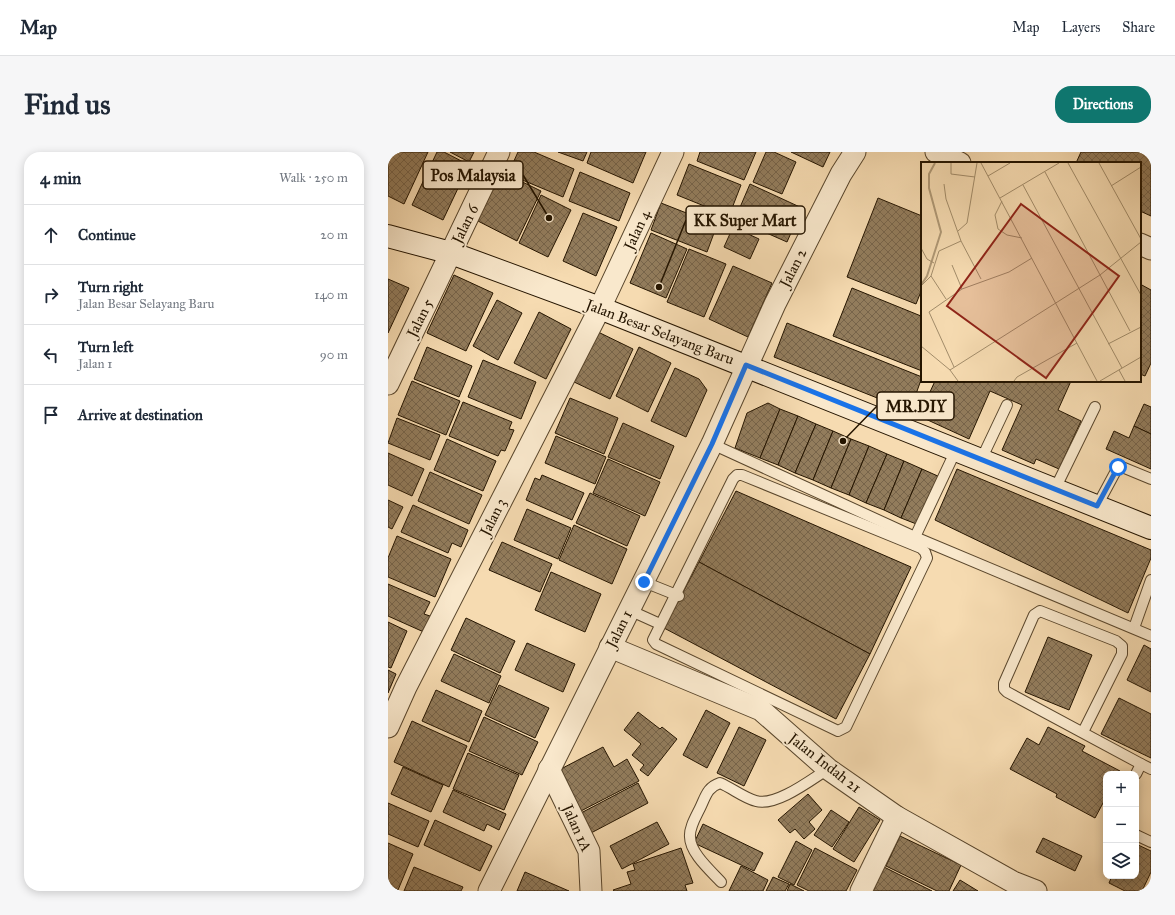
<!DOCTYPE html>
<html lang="en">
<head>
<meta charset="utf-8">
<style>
  body { margin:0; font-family:"IM FELL Great Primer",serif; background:#f6f6f7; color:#1f2937 }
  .controls { position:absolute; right:12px; bottom:12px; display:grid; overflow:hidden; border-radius:8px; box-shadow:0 2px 10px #0003 }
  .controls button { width:36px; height:36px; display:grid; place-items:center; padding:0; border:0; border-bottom:1px solid #e0e1e3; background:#fff; color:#1f2937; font:20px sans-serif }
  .stop { position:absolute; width:12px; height:12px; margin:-9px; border:3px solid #1a73e8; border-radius:50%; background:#fff }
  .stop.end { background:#1a73e8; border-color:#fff; box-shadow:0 1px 4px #0008 }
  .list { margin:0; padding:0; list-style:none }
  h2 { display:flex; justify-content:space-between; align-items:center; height:52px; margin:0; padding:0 16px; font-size:17px }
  h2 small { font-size:13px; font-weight:400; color:#747a83 }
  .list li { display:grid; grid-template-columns:26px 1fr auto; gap:12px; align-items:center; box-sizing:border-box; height:60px; padding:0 16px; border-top:1px solid #e0e1e3 }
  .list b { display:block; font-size:15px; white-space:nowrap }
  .list p { margin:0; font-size:13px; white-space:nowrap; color:#747a83 }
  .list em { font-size:13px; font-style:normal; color:#747a83 }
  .icon { flex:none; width:22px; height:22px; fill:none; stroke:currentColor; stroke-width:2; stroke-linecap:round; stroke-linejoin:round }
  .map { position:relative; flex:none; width:763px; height:739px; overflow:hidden; border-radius:16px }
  header { display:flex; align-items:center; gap:24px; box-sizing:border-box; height:56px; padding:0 20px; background:#fff; border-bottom:1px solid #e0e1e3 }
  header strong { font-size:19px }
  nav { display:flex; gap:22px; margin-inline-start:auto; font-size:14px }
  .intro { display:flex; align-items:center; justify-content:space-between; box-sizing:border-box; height:96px; padding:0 24px }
  h1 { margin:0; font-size:28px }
  .button { padding:10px 18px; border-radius:16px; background:#0f766e; color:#fff; font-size:14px; font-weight:700 }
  main { display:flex; gap:24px; padding:0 24px }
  aside { flex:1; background:#fff; border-radius:16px; box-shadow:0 2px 10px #0003 }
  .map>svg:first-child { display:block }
  .building { fill:url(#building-cross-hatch); stroke:#251500 }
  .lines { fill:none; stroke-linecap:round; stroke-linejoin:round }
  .lane-casing { stroke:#59462c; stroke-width:12 }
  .street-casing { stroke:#59462c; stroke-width:23 }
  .secondary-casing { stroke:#251500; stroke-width:24 }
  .lane { stroke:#f9e8cc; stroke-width:10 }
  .street { stroke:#f9e8cc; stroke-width:21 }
  .secondary { stroke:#f9e8cc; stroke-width:22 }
  .route { stroke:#1a73e8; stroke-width:5 }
  .labels { text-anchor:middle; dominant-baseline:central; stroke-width:4; stroke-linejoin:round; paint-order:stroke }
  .street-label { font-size:15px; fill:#251500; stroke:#f9e8cc }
  .inset-river { fill:none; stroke:#af9875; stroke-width:2 }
  .inset-road { fill:none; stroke:#a28c6a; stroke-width:1 }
  .view { fill:#8f2418; fill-opacity:0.15; stroke:#8f2418; stroke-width:2 }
  .inset-edge { fill:none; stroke:#251500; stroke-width:2 }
  .leader { fill:none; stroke:#251500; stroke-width:1.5 }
  .callout-dot { fill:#251500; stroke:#f9e8cc; stroke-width:1.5 }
  .callout { fill:#f9e8cc; stroke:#251500; stroke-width:1.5 }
  .callout-label { font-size:16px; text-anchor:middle; font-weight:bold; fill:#251500 }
</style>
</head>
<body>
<header>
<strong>Map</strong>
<nav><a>Map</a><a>Layers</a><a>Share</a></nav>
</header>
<div class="intro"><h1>Find us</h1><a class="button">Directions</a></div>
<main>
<aside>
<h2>4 min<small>Walk · 250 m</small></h2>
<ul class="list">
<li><svg class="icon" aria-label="ahead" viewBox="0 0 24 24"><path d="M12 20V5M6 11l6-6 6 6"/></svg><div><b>Continue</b></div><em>20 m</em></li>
<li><svg class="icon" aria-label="right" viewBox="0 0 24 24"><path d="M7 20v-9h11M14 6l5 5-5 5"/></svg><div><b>Turn right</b><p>Jalan Besar Selayang Baru</p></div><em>140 m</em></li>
<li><svg class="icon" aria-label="left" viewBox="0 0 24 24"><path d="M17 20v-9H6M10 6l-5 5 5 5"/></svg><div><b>Turn left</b><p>Jalan 1</p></div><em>90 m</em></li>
<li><svg class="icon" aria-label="arrive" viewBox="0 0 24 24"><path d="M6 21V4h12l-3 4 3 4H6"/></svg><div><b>Arrive at destination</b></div></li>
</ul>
</aside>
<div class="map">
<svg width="763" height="739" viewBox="0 0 763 739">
  <defs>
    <pattern id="building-cross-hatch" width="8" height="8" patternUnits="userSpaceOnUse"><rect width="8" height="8" fill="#927c5c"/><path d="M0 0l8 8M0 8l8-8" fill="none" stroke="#77644a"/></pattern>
  </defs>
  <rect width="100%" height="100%" fill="#f6dbb1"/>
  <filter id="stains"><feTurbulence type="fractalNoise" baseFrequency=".005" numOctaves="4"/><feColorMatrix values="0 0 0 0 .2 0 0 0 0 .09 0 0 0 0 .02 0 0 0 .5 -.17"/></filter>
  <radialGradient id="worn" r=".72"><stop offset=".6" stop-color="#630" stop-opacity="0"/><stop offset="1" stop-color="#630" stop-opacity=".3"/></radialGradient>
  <g class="building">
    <polygon points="0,0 40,0 16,52 0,44"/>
    <polygon points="49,0 56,0 81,13 55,68 24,53"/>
    <polygon points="62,0 86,0 81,10"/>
    <polygon points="130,0 146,0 186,17 175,45 120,22"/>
    <polygon points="170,0 199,0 195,9"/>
    <polygon points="203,0 258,0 245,31 199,11"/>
    <polygon points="312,0 368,0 356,28 309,9"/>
    <polygon points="378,0 386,0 408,10 394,42 365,30"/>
    <polygon points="403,0 442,0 435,15"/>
    <polygon points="693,0 763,0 763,64 752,59 752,11 688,11"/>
    <polygon points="301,12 353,33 341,64 289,43"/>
    <polygon points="112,19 153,39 129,89 88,68"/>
    <polygon points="192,20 242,41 231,69 181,49"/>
    <polygon points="362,32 414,56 399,90 347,67"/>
    <polygon points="153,43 183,58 160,105 131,91"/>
    <polygon points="490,46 534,64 534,137 528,152 459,125"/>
    <polygon points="273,51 329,73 319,100 263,78"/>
    <polygon points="195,61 229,75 208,124 175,109"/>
    <polygon points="345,75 371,87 362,107 336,95"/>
    <polygon points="263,81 299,97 278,146 242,131"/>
    <polygon points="301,97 338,112 316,165 279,150"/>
    <polygon points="345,114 384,131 360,185 321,167"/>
    <polygon points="66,123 105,141 78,199 39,181"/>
    <polygon points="0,127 21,136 0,181"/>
    <polygon points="752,132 763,138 763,211 757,224 752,222"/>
    <polygon points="464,136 533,164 534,161 534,219 445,184"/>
    <polygon points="109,148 134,161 110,208 85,194"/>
    <polygon points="151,160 183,177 158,227 126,211"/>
    <polygon points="399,171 534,225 522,259 386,205"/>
    <polygon points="208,179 245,197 222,247 184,229"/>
    <polygon points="39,195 84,214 71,245 26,227"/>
    <polygon points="251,195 283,211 260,260 228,244"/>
    <polygon points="95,208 148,230 133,267 80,245"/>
    <polygon points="287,216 311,227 319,238 298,285 263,269"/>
    <polygon points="24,229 72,249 58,283 10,263"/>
    <polygon points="547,229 683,229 670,258 693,269 671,317 648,307 646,312 614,298 634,253 602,239 581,287 531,264"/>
    <polygon points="182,246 230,266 216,302 167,281"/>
    <polygon points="75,250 124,270 121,277 126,278 117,299 113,298 110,304 61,284"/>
    <polygon points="380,251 392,257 372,306 347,296 359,261"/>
    <polygon points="756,252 763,255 763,282 746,274"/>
    <polygon points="392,257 410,264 390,313 372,306"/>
    <polygon points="410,264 428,272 407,321 390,313"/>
    <polygon points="9,266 52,283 42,308 0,291"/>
    <polygon points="235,271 286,294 272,327 220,305"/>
    <polygon points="428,272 445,279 425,328 407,321"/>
    <polygon points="746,274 763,282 763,317 718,297 726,279 741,286"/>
    <polygon points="445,279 463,287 443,336 425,328"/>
    <polygon points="168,284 218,305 207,332 157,311"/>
    <polygon points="59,287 108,309 95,339 46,318"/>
    <polygon points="463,287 481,294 461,343 443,336"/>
    <polygon points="481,294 499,302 478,351 461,343"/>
    <polygon points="0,301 36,317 24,344 0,333"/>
    <polygon points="499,302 516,309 496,358 478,351"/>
    <polygon points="220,307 272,330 257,364 205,341"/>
    <polygon points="516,309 534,317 513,366 496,358"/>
    <polygon points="534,317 552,325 531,373 513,366"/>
    <polygon points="569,317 763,398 763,406 740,461 547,368"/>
    <polygon points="42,320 94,343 81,372 30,349"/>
    <polygon points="154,323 196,341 184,368 138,348 147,326 152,328"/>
    <polygon points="348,339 523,415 482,502 311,410"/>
    <polygon points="202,341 252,364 239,394 188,371"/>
    <polygon points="0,348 15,355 4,377 0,375"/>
    <polygon points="25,353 80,378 73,395 64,391 60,401 13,380"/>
    <polygon points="139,357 183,376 170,407 126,388"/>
    <polygon points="186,373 239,397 224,432 171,408"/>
    <polygon points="9,384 63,407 47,445 0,425 0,406"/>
    <polygon points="114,390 164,412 152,440 101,418"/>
    <polygon points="311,410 482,502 448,567 276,476"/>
    <polygon points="163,420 213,442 197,480 147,458"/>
    <polygon points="0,432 42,450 36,462 45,465 38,481 0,464"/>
    <polygon points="78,466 127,489 112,521 63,498"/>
    <polygon points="0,470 19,479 3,516 0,515"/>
    <polygon points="660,485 704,503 681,558 637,540"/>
    <polygon points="139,491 187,512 175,540 127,518"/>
    <polygon points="756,493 763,497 763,540 739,528"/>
    <polygon points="66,502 113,524 101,551 53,529"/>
    <polygon points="0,518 8,522 0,541"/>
    <polygon points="111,533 161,556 147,586 97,563"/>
    <polygon points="48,538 94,559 81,590 34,569"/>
    <polygon points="731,546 763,562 763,606 713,582"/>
    <polygon points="318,558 342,571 319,616 295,603"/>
    <polygon points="250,560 272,577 274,575 289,587 260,624 252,618 256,613 244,603 253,592 236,578"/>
    <polygon points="96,565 150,590 134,623 81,599"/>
    <polygon points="24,569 79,594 61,635 6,610"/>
    <polygon points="351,575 378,588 356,634 329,621"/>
    <polygon points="660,575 697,594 694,599 732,619 730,622 718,622 718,653 715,651 707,666 668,645 669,642 622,617 639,586 651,593"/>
    <polygon points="215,595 226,615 239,607 251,629 191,660 169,619"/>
    <polygon points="80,601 131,623 116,658 65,637"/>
    <polygon points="15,615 55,633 43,660 3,642"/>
    <polygon points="250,631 260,651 203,681 193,661"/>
    <polygon points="65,638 118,662 111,678 99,672 96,679 55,660"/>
    <polygon points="420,642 434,658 421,670 427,677 416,687 407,677 402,681 390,668"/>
    <polygon points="0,651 41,669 30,695 0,682"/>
    <polygon points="471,655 492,668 466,710 445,697"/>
    <polygon points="443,658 461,670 444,695 426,683"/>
    <polygon points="47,668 104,694 92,719 36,693"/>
    <polygon points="269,670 281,692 234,717 222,694"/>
    <polygon points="315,672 375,701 366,719 306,691"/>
    <polygon points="512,684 573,713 561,739 549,739 498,714"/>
    <polygon points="655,686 694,704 687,719 648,700"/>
    <polygon points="408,689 424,698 406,733 390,725"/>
    <polygon points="0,691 25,702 10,738 0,733"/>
    <polygon points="748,692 763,699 763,720 754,739 737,739 721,731 724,724 748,724"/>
    <polygon points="293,696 305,731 297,733 299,739 226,739 225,738 243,732 239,720 247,718 245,712"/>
    <polygon points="427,696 469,718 458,739 421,739 409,733"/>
    <polygon points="353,714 380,728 375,739 341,739"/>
    <polygon points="26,715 75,735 73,739 16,739"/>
    <polygon points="496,715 544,739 485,739"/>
    <polygon points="137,720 181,739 129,739"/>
    <polygon points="385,725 401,732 397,739 378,739"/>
    <polygon points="572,728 590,739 565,739"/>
    <polygon points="402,732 416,739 399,739"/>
  </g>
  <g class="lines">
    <defs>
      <g id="lane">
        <polyline points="324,292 527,385 763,484"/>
        <polyline points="593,308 619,253"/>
        <polygon points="349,323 354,323 533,396 537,400 539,406 458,575 450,579 268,492 265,488 345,327"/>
        <polyline points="667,337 707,255"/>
        <polyline points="709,354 730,315 734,315 763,327"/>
        <polyline points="527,385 568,298"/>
        <polyline points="256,430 291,444"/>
        <polyline points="241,458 272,472"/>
        <polyline points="746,476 763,428"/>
        <polyline points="695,580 734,502 734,494 728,489 652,459 646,463 616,531 616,537 619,540 753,612 763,617"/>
        <polyline points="748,622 753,612"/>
        <polyline points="748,683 763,690"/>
        <path d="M333,730C323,719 302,701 302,685C301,675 309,663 313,654C318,643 320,635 332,631C344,636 356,646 368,649C388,655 424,627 440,617"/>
      </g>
      <g id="street">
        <polyline points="548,0 572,11"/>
        <polyline points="752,92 763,97"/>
        <polyline points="0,232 111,0"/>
        <polyline points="222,495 373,558 440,617 509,665 625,730 648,739"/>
        <polyline points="0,575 18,535 212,156 285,0"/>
        <polyline points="161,617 201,699 203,739"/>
        <polyline points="101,739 324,292 387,152 453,22 467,0"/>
        <polyline points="473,739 509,665"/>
      </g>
      <polyline id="secondary" points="0,84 63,101 212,156 763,376"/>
    </defs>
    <use href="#lane" class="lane-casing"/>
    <use href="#street" class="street-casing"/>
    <use href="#secondary" class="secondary-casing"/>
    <use href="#lane" class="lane"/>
    <use href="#street" class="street"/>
    <use href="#secondary" class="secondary"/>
  </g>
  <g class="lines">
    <polyline class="route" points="256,430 324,292 358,213 709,354 730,315"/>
  </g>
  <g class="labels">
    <g class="street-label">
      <text transform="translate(77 72) rotate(-64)">Jalan 6</text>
      <text transform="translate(249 78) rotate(-65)">Jalan 4</text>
      <text transform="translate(405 116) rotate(-63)">Jalan 2</text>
      <text transform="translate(32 166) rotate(-64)">Jalan 5</text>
      <text transform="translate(272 180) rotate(21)">Jalan Besar Selayang Baru</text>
      <text transform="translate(105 365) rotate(-63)">Jalan 3</text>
      <text transform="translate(231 477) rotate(-63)">Jalan 1</text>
      <text transform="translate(437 611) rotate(38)">Jalan Indah 21</text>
      <text transform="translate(189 676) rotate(66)">Jalan 1A</text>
    </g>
  </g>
  <g transform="translate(533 10)">
    <rect width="220" height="220" fill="#f6dbb1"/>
    <path class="inset-river" d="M0,123L6,114L20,70L8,26V12L14,1"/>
    <path class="inset-road" d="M30,1V12L54,15M60,1L176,219M147,1L220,133M178,1L220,77M124,10L209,169M67,14L89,1M23,22L25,37L40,79L60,117M102,23L201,206M190,24L220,5M79,36L138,1M81,39L74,53L77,67L86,73L101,76M37,69L46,61L56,1M0,86L6,97L13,101M31,103L41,127M10,114L25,137M0,124L10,114L18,89L40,79M187,182L220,165M0,184L29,208L37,219M33,205L8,150L41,127L88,110L111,96M29,208L179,113L220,80M198,208L204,219M93,219L96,215L156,181M179,219L220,195"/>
    <path class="view" d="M100,42L198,114L125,216L26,144Z"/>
    <rect width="220" height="220" class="inset-edge"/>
  </g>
  <path class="leader" d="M161 66L135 23M271 135L298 68M455 289L489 254"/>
  <g class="callout-dot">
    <circle cx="161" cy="66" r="4"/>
    <circle cx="271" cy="135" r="4"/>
    <circle cx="455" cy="289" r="4"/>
  </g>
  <g class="callout">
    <rect x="35" y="9" width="100" height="28" rx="4"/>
    <rect x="298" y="54" width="119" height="28" rx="4"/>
    <rect x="489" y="240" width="77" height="28" rx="4"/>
  </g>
  <g class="callout-label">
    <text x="85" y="29">Pos Malaysia</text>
    <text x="357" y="74">KK Super Mart</text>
    <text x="528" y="260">MR.DIY</text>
  </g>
  <rect width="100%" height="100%" filter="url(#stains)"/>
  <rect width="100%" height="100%" fill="url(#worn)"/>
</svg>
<div class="controls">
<button>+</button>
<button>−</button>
<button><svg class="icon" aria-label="layers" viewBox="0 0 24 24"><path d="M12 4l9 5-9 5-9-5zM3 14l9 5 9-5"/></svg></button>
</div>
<div class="stop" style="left:730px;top:315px"></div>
<div class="stop end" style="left:256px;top:430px"></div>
</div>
</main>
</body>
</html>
